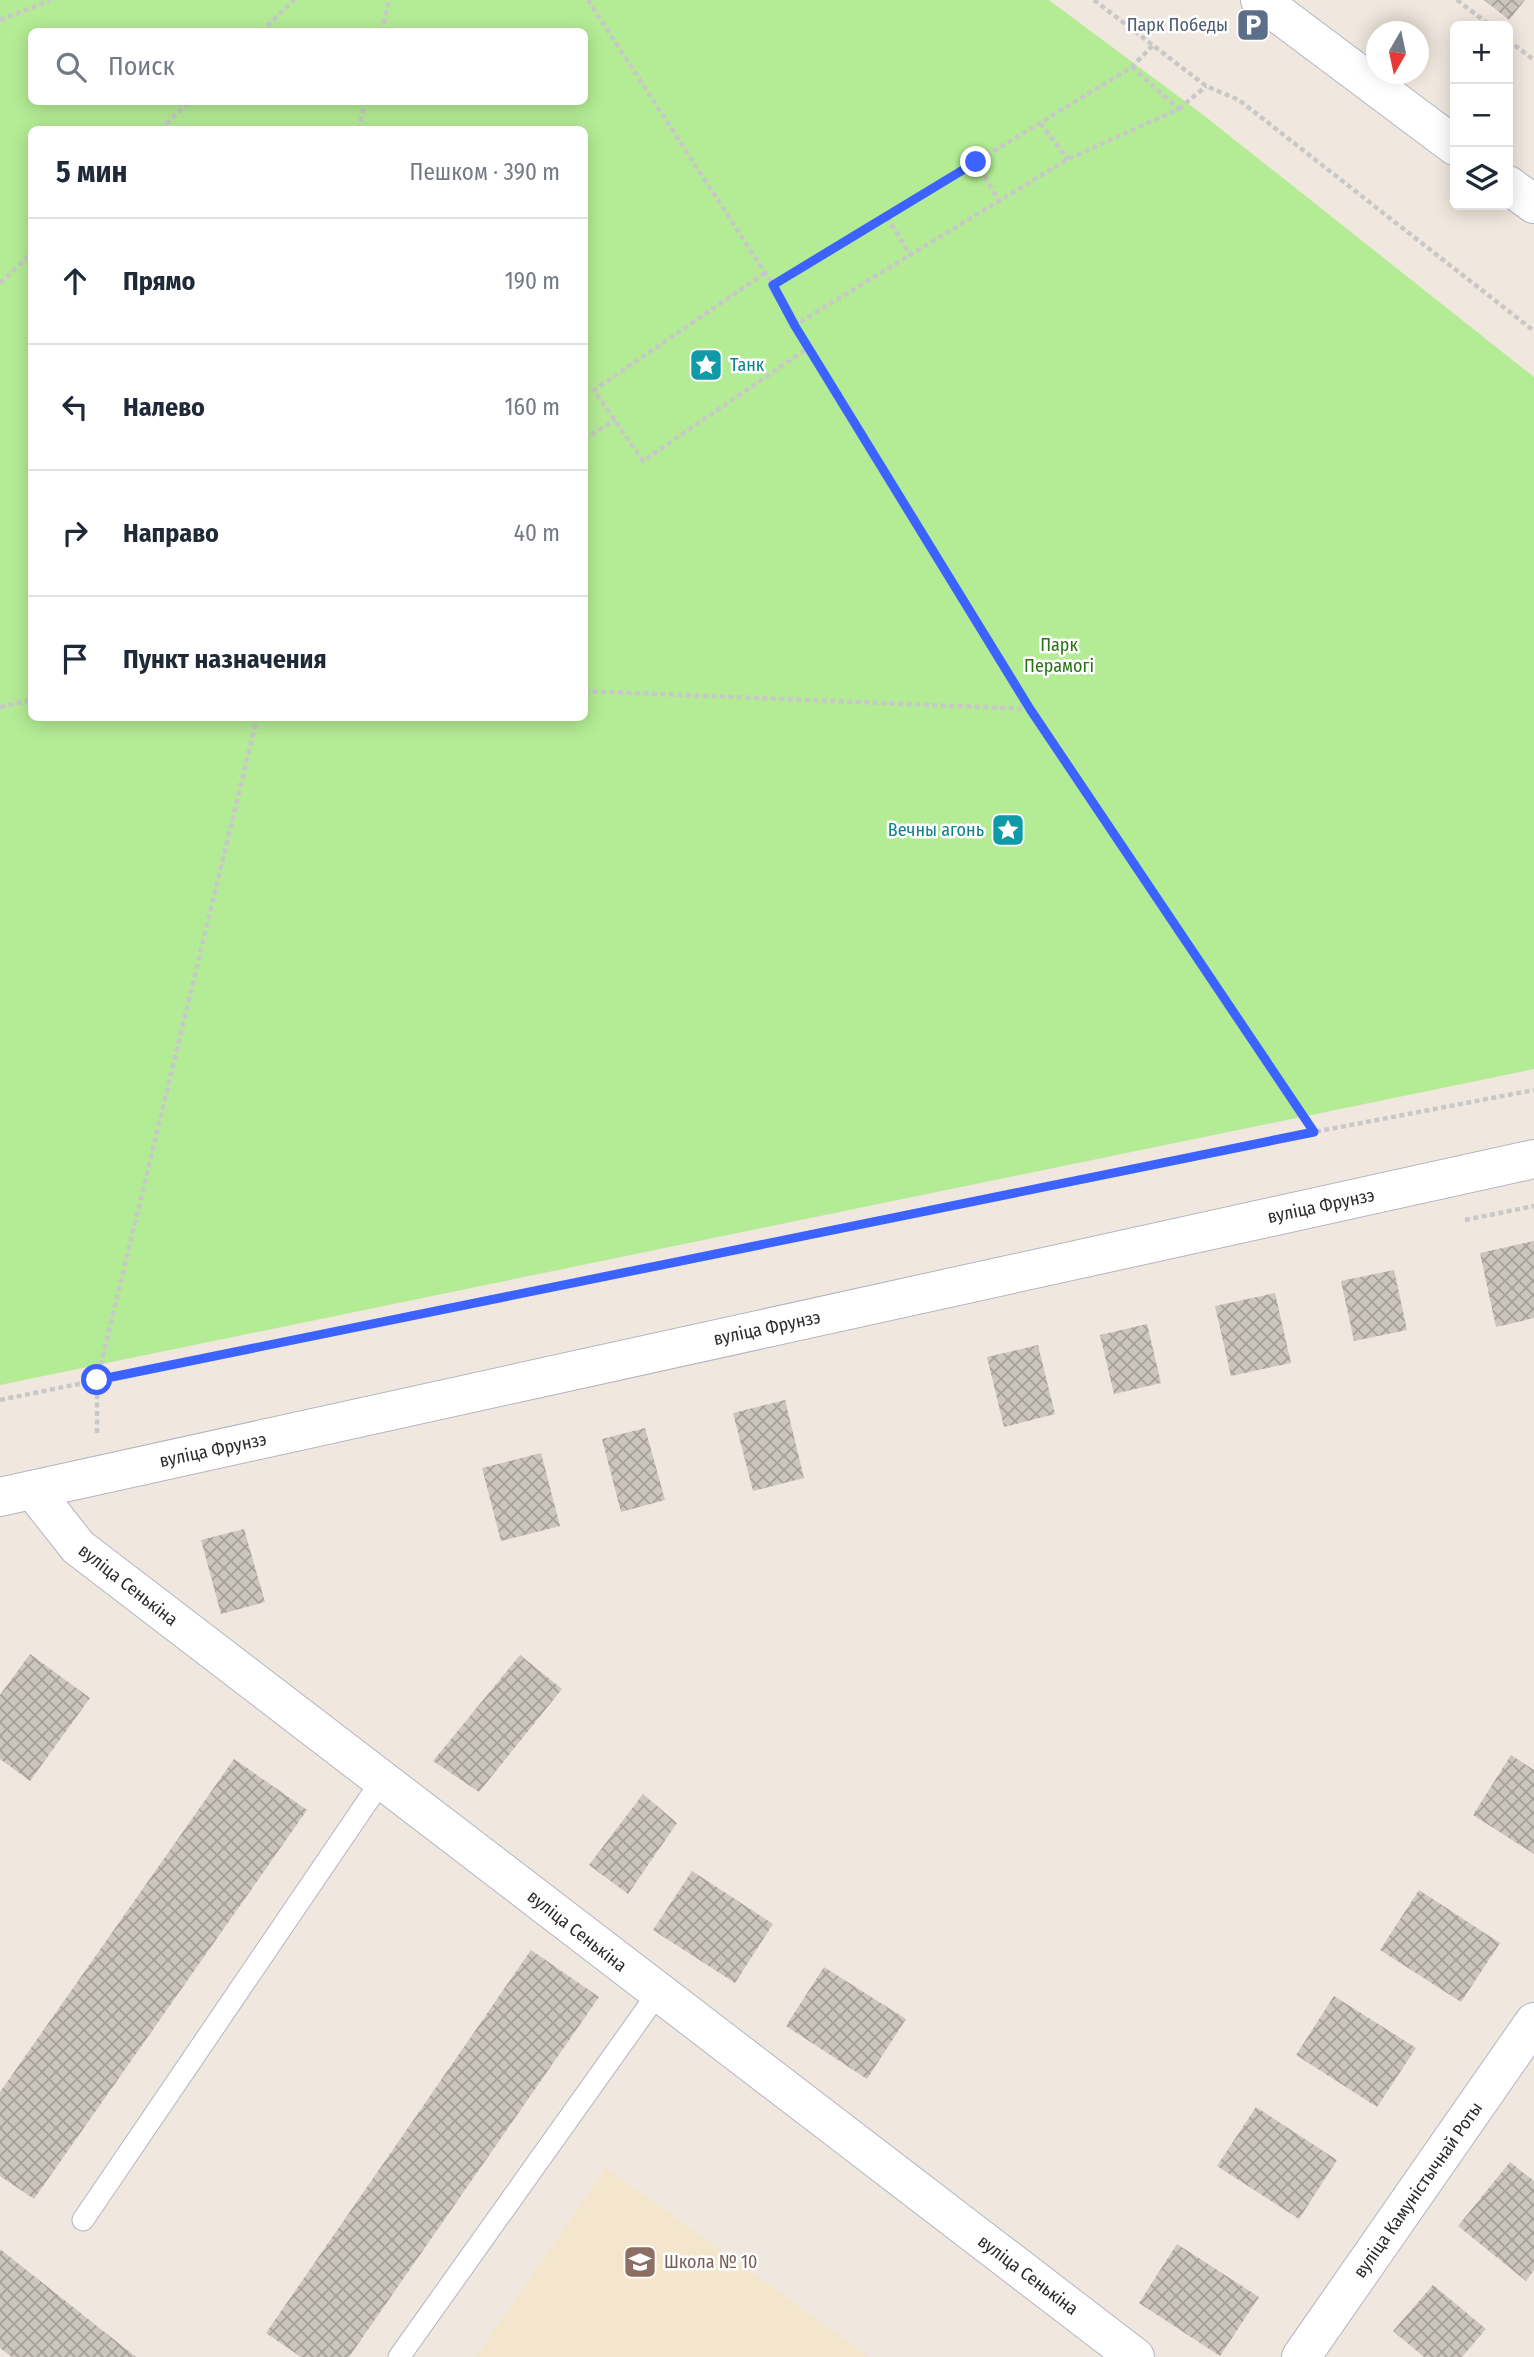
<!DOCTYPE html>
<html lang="ru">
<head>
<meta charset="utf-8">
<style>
  body { margin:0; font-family:"Fira Sans Condensed",sans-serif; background:#f2f2f3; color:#1f2937 }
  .controls { position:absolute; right:21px; top:21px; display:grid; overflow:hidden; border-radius:10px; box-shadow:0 4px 18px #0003 }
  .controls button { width:63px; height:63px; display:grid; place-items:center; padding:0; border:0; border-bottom:2px solid #e0e1e3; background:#fff; color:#1f2937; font:35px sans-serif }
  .compass { position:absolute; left:1366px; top:21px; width:63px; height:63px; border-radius:50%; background:#fff; box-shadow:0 4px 18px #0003; rotate:189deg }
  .stop { position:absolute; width:21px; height:21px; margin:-16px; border:5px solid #3c63ff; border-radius:50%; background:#fff }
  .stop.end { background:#3c63ff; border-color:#fff; box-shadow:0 2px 7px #0008 }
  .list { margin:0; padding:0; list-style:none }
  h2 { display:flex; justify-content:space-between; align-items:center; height:91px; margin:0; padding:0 28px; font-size:30px }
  h2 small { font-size:23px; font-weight:400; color:#747a83 }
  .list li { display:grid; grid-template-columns:46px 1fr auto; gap:21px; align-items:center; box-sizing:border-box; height:126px; padding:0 28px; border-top:2px solid #e0e1e3 }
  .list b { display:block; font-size:26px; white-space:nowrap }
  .list em { font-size:23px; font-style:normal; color:#747a83 }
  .icon { flex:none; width:38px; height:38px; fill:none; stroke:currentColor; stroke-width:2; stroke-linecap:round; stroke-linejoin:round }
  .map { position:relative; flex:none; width:1534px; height:2357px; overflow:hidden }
  .search { position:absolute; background:#fff; box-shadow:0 4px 18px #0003; left:28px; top:28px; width:560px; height:77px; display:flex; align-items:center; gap:18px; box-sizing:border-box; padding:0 24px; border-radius:10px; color:#747a83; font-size:26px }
  .panel { position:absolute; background:#fff; box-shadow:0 4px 18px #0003; left:28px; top:126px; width:560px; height:595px; border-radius:10px }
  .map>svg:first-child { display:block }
  .education { fill:#f3e6cc }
  .grass { fill:#b4ec95; fill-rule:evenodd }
  .building { fill:url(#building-cross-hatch) }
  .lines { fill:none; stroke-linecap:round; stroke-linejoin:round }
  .service-casing { stroke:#b2b5c2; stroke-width:23 }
  .minor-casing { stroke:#b2b5c2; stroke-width:40 }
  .tertiary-casing { stroke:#b2b5c2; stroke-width:40 }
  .path { stroke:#c8c8c8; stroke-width:4.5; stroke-dasharray:5 3.5; stroke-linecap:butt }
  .service { stroke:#fff; stroke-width:21 }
  .minor { stroke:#fff; stroke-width:38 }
  .tertiary { stroke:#fff; stroke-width:38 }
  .route { stroke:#3c63ff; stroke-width:9 }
  .labels { text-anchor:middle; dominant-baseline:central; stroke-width:5; stroke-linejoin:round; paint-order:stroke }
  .service-label { font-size:18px; fill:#4e5e75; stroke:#fff; text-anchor:end }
  .culture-label { font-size:18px; fill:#0d838f; stroke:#fff; text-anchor:start }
  .park-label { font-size:18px; fill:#287412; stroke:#fff }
  .street-label { font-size:18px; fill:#2d2d2d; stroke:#fff }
  .education-label { font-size:18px; fill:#785e54; stroke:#fff; text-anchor:start }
</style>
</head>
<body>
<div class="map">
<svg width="1534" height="2357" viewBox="0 0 1534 2357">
  <defs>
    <pattern id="building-cross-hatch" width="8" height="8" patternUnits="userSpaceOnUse" patternTransform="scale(1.75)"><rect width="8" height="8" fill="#cbc5bd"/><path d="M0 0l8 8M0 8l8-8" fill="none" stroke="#a5a09a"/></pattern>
  </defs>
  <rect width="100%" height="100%" fill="#f0e8de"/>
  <polygon class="education" points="606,2168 869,2357 476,2357"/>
  <path class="grass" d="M0,0H1049L1202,114L1534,377V1069L0,1385ZM32,32H584V102H32ZM32,130H584V718H32Z"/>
  <g class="building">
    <polygon points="1484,0 1525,0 1509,20"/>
    <polygon points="1534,1241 1534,1318 1496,1327 1480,1253"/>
    <polygon points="1394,1270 1407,1330 1354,1341 1341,1281"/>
    <polygon points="1275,1293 1291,1363 1231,1376 1215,1306"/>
    <polygon points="1147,1324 1161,1383 1114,1394 1100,1335"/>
    <polygon points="1038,1345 1055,1414 1004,1427 987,1357"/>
    <polygon points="785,1400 804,1478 753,1491 733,1413"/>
    <polygon points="645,1428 665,1500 621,1512 602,1439"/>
    <polygon points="541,1453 560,1526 501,1541 482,1468"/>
    <polygon points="244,1529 265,1602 221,1614 201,1540"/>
    <polygon points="30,1654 90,1698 30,1781 0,1759 0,1695"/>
    <polygon points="520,1655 562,1689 479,1792 433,1761"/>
    <polygon points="1511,1755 1534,1770 1534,1854 1473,1815"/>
    <polygon points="234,1759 307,1810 34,2199 0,2176 0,2092"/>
    <polygon points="643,1794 677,1823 628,1894 589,1865"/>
    <polygon points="692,1871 773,1924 735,1983 653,1930"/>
    <polygon points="1419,1890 1500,1943 1461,2002 1380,1950"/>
    <polygon points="531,1950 599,1997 349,2357 301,2357 266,2333"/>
    <polygon points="824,1967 906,2019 867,2079 786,2026"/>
    <polygon points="1334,1996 1416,2048 1377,2107 1296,2055"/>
    <polygon points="1256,2107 1337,2160 1299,2219 1217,2166"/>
    <polygon points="1510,2162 1534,2181 1534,2270 1526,2281 1458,2226"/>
    <polygon points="1177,2244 1259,2297 1220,2356 1139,2303"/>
    <polygon points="0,2249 136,2357 12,2357 0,2348"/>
    <polygon points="1433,2285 1486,2329 1462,2357 1424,2357 1393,2331"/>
  </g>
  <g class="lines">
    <defs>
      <g id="service">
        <polyline points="83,2220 382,1780"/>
        <polyline points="399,2357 658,1993"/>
      </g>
      <g id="minor">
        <polyline points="33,1490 78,1547 1135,2357"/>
        <polyline points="1301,2357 1534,2022"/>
      </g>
      <g id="tertiary">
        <polyline points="1260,0 1455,146"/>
        <polyline points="1508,185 1534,204"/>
        <polyline points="0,1497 1534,1159"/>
      </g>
    </defs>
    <use href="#service" class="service-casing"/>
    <use href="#minor" class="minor-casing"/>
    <use href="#tertiary" class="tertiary-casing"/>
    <g class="path">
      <polyline points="588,0 773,285"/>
      <polyline points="1094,0 1206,86 1239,100 1534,331"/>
      <polyline points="1457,0 1491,26"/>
      <polyline points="0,20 51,0"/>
      <polyline points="261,32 294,0"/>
      <polyline points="382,32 389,0"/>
      <polyline points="1508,40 1534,60"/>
      <polyline points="1132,67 1179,109 1068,159 795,325 773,285 1132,67 1153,45"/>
      <polyline points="1179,109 1206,86"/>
      <polyline points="1040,123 1068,159"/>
      <polyline points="160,130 189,102"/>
      <polyline points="359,130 365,102"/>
      <polyline points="976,162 999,201"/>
      <polyline points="887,217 911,256"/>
      <polyline points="765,273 594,390 643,461 808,348"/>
      <polyline points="0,283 32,253"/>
      <polyline points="584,439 615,420"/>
      <polyline points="584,691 1030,709 795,325"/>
      <polyline points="0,707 32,700"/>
      <polyline points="1030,709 1314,1132"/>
      <polyline points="1465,1220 1534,1206"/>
      <polyline points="0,1400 1314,1132 1534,1090"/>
      <polyline points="97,1433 97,1380 257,718"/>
    </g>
    <use href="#service" class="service"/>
    <use href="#minor" class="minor"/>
    <use href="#tertiary" class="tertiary"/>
  </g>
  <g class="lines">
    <polyline class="route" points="97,1380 1314,1132 1030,709 795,326 773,285 976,162"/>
  </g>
  <defs>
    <symbol id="parking-square" viewBox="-11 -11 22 22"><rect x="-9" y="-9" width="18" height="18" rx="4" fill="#5c6f8a" stroke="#fff"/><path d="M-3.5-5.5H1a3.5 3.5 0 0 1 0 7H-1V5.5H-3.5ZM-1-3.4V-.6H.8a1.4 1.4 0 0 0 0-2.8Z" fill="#fff"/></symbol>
    <symbol id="sight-square" viewBox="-11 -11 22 22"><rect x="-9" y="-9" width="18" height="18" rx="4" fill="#0f9aa8" stroke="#fff"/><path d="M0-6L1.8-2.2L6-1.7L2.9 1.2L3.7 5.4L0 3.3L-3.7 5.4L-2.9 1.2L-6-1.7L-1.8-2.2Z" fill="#fff"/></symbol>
    <symbol id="school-square" viewBox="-11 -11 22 22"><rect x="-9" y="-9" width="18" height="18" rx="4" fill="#8d6e63" stroke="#fff"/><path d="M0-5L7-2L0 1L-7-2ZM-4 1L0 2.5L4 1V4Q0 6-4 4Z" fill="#fff"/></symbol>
  </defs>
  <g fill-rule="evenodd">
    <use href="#parking-square" x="1234" y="6" width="38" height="38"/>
    <use href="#sight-square" x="687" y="346" width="38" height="38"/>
    <use href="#sight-square" x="989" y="811" width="38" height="38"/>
    <use href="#school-square" x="621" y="2243" width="38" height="38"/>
  </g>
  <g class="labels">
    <g class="service-label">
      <text x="1228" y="25">Парк Победы</text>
    </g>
    <g class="culture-label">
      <text x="730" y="365">Танк</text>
      <text x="984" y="830" text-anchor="end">Вечны агонь</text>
    </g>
    <g class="park-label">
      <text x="1059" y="645">Парк<tspan x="1059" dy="21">Перамогі</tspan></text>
    </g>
    <g class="street-label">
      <text transform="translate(1321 1206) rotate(-12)">вуліца Фрунзэ</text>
      <text transform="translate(767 1328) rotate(-12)">вуліца Фрунзэ</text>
      <text transform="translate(213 1450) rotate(-12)">вуліца Фрунзэ</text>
      <text transform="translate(128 1585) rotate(38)">вуліца Сенькіна</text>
      <text transform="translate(577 1931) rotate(38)">вуліца Сенькіна</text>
      <text transform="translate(1418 2190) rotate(-55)">вуліца Камуністычнай Роты</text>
      <text transform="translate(1028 2275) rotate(37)">вуліца Сенькіна</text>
    </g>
    <g class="education-label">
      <text x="664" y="2262">Школа № 10</text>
    </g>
  </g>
</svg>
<div class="controls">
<button>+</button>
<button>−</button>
<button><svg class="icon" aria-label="layers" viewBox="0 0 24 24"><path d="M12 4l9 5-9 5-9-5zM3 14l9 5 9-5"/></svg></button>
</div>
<svg class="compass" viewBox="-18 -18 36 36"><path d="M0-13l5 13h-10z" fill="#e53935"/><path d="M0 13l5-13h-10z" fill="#747a83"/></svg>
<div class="stop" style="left:97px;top:1380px"></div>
<div class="stop end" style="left:976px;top:162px"></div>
<div class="search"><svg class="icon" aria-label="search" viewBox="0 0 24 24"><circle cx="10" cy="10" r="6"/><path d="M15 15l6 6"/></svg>Поиск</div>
<section class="panel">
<h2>5 мин<small>Пешком · 390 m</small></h2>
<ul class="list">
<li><svg class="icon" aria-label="ahead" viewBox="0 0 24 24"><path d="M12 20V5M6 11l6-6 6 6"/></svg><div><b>Прямо</b></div><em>190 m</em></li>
<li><svg class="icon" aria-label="left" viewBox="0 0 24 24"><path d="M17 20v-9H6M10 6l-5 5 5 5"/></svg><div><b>Налево</b></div><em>160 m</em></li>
<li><svg class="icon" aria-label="right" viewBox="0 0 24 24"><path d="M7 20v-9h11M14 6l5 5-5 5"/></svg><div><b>Направо</b></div><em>40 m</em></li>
<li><svg class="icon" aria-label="arrive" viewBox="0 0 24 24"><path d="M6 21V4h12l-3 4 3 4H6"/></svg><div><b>Пункт назначения</b></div></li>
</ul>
</section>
</div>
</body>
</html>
